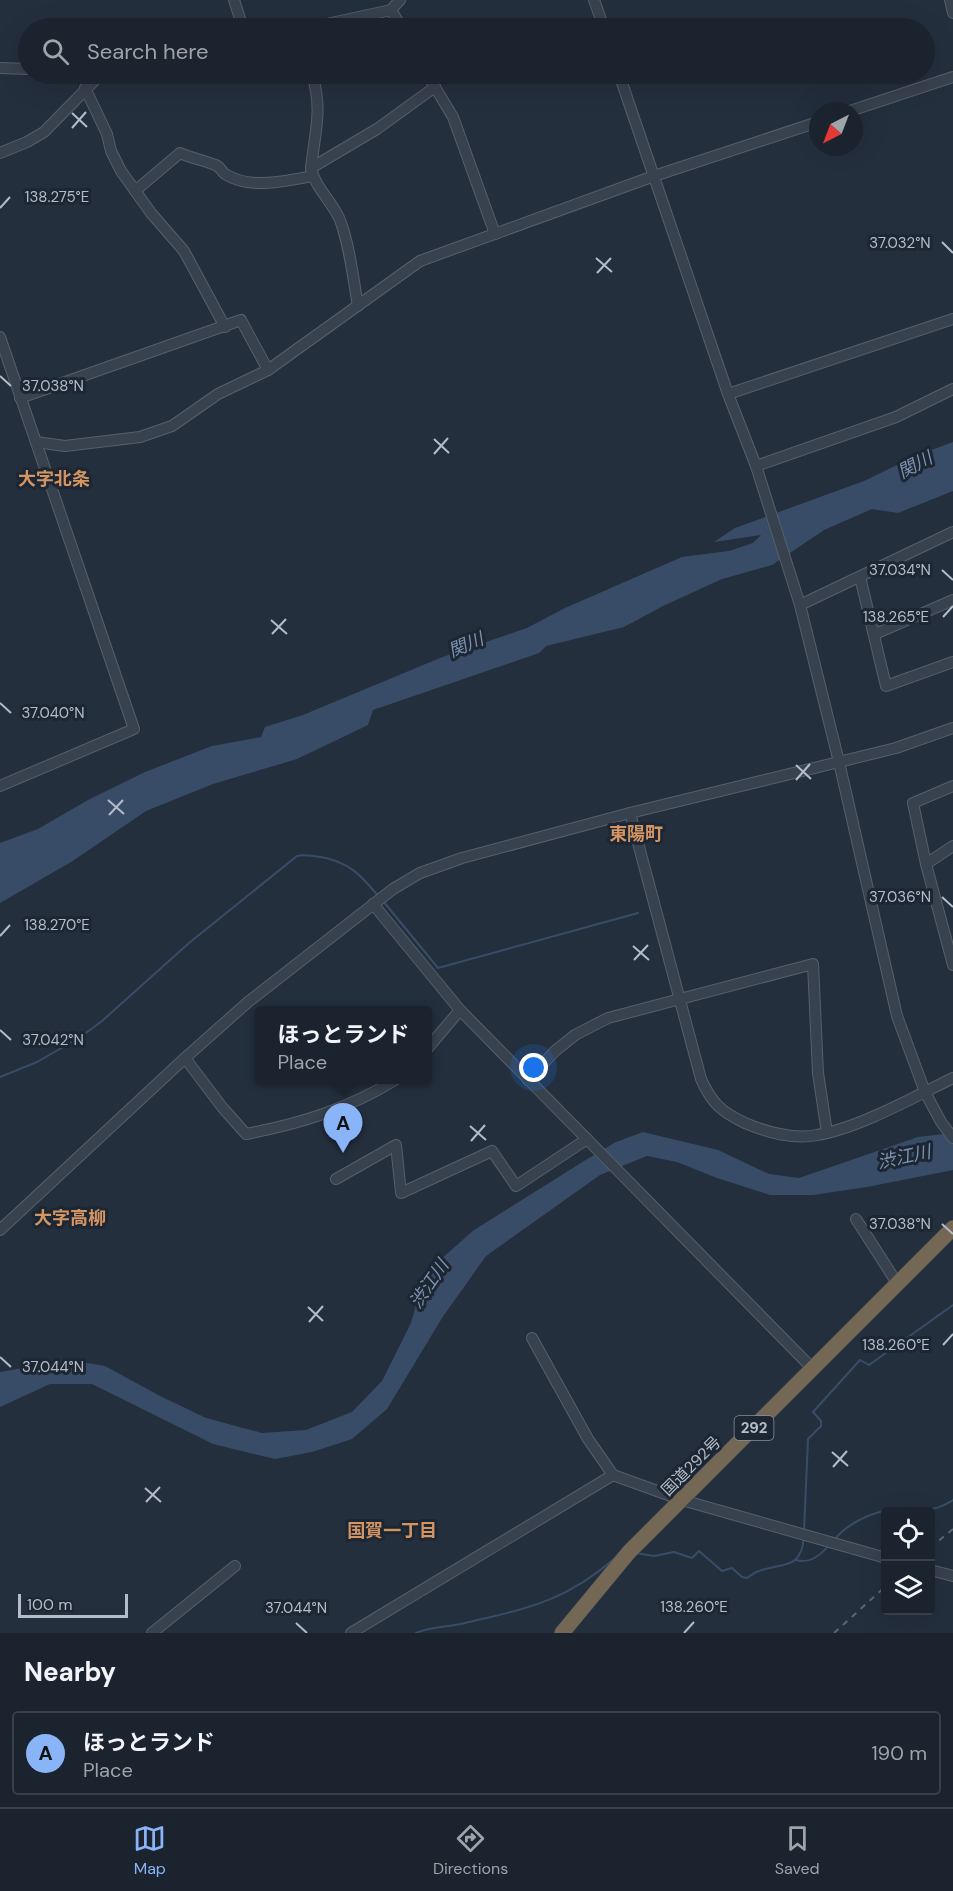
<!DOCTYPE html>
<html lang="en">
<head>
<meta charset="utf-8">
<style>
  body { margin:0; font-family:"DM Sans","Noto Sans JP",sans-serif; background:#282f3a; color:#f1f3f6 }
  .controls { position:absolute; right:18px; bottom:18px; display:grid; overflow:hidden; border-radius:6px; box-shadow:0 6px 24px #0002 }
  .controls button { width:54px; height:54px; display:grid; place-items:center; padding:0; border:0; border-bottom:2px solid #39404a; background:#1b232e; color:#f1f3f6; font:30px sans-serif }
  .compass { position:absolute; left:809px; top:102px; width:54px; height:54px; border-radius:50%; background:#1b232e; box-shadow:0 6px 24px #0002; rotate:222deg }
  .scale { position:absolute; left:18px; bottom:15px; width:110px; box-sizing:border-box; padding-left:6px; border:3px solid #b4bcc9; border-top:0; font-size:16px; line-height:21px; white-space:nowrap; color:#b4bcc9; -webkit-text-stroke:4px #1d2633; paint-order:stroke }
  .you { position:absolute; left:534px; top:1068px; width:21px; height:21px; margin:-15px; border:4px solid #fff; border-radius:50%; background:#1a73e8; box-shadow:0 0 0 9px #1a73e833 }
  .badge { display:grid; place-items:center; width:39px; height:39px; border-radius:50%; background:#8ab4f8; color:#111; font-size:20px; font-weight:700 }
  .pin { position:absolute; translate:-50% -50px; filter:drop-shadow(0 2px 3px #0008) }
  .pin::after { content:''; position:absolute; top:32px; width:21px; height:18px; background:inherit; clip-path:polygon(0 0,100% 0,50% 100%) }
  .popup { position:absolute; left:255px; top:1006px; width:177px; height:78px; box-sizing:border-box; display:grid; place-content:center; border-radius:6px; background:#1b232e; filter:drop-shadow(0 2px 4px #0005); font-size:20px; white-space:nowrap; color:#a0a4aa }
  .popup b { font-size:22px; color:#f1f3f6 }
  .popup::after { content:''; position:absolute; left:50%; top:100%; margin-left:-12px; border:12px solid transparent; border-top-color:#1b232e }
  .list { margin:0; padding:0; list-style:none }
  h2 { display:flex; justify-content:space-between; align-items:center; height:78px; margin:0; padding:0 24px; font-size:26px }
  h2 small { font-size:20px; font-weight:400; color:#a0a4aa }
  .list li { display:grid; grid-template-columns:39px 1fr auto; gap:18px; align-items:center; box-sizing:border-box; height:84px; margin:0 12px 12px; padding:0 12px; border:2px solid #39404a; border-radius:6px }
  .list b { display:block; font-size:22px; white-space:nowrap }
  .list p { margin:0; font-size:20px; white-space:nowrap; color:#a0a4aa }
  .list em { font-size:20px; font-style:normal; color:#a0a4aa }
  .icon { flex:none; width:33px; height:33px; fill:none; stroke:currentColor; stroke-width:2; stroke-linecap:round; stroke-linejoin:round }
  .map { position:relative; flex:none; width:953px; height:1633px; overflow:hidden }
  .search { position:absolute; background:#1b232e; box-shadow:0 6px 24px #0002; left:18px; right:18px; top:18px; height:66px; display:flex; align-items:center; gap:15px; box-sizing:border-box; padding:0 21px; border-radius:33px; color:#a0a4aa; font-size:22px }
  .sheet { height:174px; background:#1b232e }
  nav { display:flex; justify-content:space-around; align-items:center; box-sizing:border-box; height:84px; border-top:2px solid #39404a; background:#1b232e; font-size:16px; color:#a0a4aa }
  nav a { display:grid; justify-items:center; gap:3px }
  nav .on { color:#8ab4f8 }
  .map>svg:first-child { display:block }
  .water { fill:#394c67 }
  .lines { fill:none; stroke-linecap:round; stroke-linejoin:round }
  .stream { stroke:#394c67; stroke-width:2 }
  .minor-casing { stroke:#565f6c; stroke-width:12 }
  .highway-casing { stroke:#434c59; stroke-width:16 }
  .minor { stroke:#38414e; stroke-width:10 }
  .highway { stroke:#746855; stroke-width:15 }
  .rail { stroke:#5a6575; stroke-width:2; stroke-dasharray:6 6; stroke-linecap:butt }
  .ticks { fill:none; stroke:#b4bcc9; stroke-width:2 }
  .labels { text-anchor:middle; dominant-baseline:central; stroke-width:6; stroke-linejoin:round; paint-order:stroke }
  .shield { fill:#1d2633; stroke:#878f9c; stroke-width:1.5 }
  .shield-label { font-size:15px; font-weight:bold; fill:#b4bcc9 }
  .street-label { font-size:16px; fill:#b4bcc9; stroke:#1d2633 }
  .water-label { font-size:18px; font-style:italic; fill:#7c92b1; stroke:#1d2633 }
  .neighbourhood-label { font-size:18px; font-weight:bold; fill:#d59563; stroke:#1d2633 }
  .ticks-label { font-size:15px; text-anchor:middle; fill:#b4bcc9; stroke:#1d2633; stroke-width:6; stroke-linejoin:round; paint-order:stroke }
</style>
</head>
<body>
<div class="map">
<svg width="953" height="1633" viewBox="0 0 953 1633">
  <rect width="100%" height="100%" fill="#242f3e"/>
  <g class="water">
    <polygon points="953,442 953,491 898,513 872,509 824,530 772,565 722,579 663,606 624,627 546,646 539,653 373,710 368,725 297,759 213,784 146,811 71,862 0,903 0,843 38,829 88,800 145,772 212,746 261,737 265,727 303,715 440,658 527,628 565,608 682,557 729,551 753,543 761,535 714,542 735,528 864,481 918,455"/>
    <polygon points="643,1132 718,1150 769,1174 799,1178 918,1137 953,1133 953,1170 867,1187 813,1195 770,1195 717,1178 677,1162 647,1156 600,1175 486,1256 442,1318 387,1409 352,1439 312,1452 275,1459 213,1444 92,1384 50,1384 0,1407 0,1372 69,1360 105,1366 160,1396 206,1418 262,1433 306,1430 352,1412 382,1381 411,1323 418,1298 440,1260 474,1230 584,1161 616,1142"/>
  </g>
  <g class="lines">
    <g class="stream">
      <polyline points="383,901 438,968 638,913"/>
      <path d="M0,1077L37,1062L79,1038L102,1021L189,943L297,856C305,854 312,856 321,857C349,862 361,875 379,897"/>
      <polyline points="804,1531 808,1439 821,1426 821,1421 813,1412 860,1360 869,1365 953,1305"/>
      <path d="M835,1539C847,1524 870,1513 889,1510C915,1507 929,1516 953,1500"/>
      <path d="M636,1553L654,1556L674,1552L692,1558L699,1551L722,1571L732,1568L742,1577L747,1578C751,1575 755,1572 759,1571C782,1562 801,1571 804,1537"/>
      <path d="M796,1560C809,1564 821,1555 829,1545"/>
      <path d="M416,1633C430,1627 446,1627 461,1624C524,1609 564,1603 615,1558"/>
    </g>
    <defs>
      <g id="minor">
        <polyline points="234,0 243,28"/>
        <polyline points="594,0 604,28"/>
        <polyline points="950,0 953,13"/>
        <polyline points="391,10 402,28"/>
        <polyline points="308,28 391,10 400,0"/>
        <polyline points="0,68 28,69"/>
        <path d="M312,74C323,110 315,131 311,168C315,188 332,201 340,220C350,247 353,278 358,306"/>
        <polyline points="427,74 453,117 495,234"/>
        <polyline points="619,74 728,394 756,466 800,605 839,762 897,1016 925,1092 941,1122 953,1138"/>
        <polyline points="85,88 107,134 111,151 121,171 151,213 184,251 225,327"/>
        <polyline points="850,111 953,77"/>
        <polyline points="0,153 27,142 44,132 101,74"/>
        <polyline points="311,168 377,129 435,87"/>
        <path d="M135,191L180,153C191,158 203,160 215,165C220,166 221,171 225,174C250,190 286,181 313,176"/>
        <polyline points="0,337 134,729 0,786"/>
        <polyline points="728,394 953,319"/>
        <polyline points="20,398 241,320 268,370"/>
        <polyline points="36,442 65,446 140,437 172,426 218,394 268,370 420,261 654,176 818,122"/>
        <polyline points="756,466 896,417 953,389"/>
        <polyline points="860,577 886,686 953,662"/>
        <polyline points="800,605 953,532"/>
        <polyline points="875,634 953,600"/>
        <polyline points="953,786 913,803 926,864 953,965"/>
        <path d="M630,813L701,1079C712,1104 722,1112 745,1123C766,1132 795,1140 817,1135C859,1128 914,1097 953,1078"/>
        <polyline points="926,864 953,846"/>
        <polyline points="373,904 460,1010 813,1369"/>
        <polyline points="427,1049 460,1010"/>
        <path d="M185,1058L222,1107L246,1134C299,1124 348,1109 395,1080"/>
        <polyline points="528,1080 555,1051 575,1035 608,1018 813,964 818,1073 827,1133"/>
        <polyline points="336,1179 396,1145 401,1193 492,1151 516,1186 587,1139"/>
        <polyline points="856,1219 897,1283"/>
        <polyline points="0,1230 185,1058 248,1002 393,889 420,873 462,858 630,813 896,748 953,728"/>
        <polyline points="532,1338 588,1439 613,1475 682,1500 886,1558"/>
        <polyline points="930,1570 953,1576"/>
        <polyline points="152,1633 235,1566"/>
        <polyline points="351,1633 613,1475"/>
      </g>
      <polyline id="highway" points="562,1633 629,1552 953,1228"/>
    </defs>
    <use href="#minor" class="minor-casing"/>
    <use href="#highway" class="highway-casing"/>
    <use href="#minor" class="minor"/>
    <use href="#highway" class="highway"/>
    <g class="rail">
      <polyline points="930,1548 953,1529"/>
      <polyline points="834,1633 886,1586"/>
    </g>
  </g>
  <path class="ticks" d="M72,113L87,127M72,128L86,112M0,208L10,197M942,242L953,253M596,258L612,272M597,273L611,258M0,376L11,386M434,439L449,453M434,454L448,438M942,570L953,580M943,617L953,606M271,620L287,634M272,634L286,619M0,703L11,713M796,765L811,779M796,780L810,764M108,800L124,814M109,815L123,800M942,897L953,907M0,936L10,925M633,946L649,960M634,960L648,945M0,1030L11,1040M470,1126L486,1140M471,1141L485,1125M942,1224L953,1234M308,1307L323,1321M309,1322L323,1306M943,1345L953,1334M0,1357L11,1367M832,1452L848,1466M833,1467L847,1451M145,1488L161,1502M146,1502L160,1487M296,1623L307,1633M684,1633L694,1622"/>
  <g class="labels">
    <rect class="shield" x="734.5" y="1416" width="39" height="24" rx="4.5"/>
    <g class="shield-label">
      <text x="754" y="1428">292</text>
    </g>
    <g class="street-label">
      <text transform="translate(691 1466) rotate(-45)">国道292号</text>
    </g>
    <g class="water-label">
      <text transform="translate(915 465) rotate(-28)">関川</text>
      <text transform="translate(466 645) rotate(-23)">関川</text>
      <text transform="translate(904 1157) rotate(-12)">渋江川</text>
      <text transform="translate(429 1284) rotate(-56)">渋江川</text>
    </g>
    <g class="neighbourhood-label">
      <text x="54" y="479">大字北条</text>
      <text x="636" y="834">東陽町</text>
      <text x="70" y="1218">大字高柳</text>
      <text x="392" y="1531">国賀一丁目</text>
    </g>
  </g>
  <g class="ticks-label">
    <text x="57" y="202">138.275°E</text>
    <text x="900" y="248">37.032°N</text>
    <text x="53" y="391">37.038°N</text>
    <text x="900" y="575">37.034°N</text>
    <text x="896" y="622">138.265°E</text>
    <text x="53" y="718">37.040°N</text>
    <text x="900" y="902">37.036°N</text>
    <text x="57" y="930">138.270°E</text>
    <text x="53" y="1045">37.042°N</text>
    <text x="900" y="1229">37.038°N</text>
    <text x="896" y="1350">138.260°E</text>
    <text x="53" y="1372">37.044°N</text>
    <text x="694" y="1612">138.260°E</text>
    <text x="296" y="1613">37.044°N</text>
  </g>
</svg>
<div class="controls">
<button><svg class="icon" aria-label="locate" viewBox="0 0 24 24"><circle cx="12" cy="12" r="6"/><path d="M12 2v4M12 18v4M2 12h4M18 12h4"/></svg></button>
<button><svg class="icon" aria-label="layers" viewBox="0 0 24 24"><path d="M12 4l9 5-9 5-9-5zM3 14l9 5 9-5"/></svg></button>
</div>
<svg class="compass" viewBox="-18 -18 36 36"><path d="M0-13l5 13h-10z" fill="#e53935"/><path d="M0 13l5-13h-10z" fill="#a0a4aa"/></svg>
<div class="scale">100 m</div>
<div class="you"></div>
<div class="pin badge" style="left:343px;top:1153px">A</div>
<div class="popup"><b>ほっとランド</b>Place</div>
<div class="search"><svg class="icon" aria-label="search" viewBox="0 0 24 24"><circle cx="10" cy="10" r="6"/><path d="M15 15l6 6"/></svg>Search here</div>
</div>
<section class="sheet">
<h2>Nearby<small></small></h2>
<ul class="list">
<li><span class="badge">A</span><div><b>ほっとランド</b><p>Place</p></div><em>190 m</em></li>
</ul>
</section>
<nav>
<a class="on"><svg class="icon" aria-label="map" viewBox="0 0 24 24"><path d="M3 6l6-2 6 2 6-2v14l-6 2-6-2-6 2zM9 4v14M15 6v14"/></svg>Map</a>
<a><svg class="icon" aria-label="directions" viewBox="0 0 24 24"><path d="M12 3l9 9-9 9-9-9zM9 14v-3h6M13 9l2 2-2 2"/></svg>Directions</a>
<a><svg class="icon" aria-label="saved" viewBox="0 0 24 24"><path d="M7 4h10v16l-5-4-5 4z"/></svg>Saved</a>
</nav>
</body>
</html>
